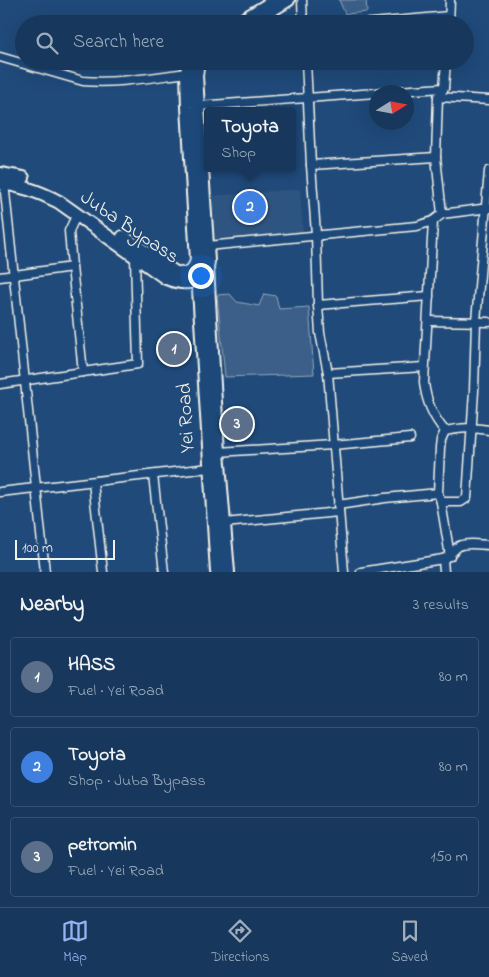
<!DOCTYPE html>
<html lang="en">
<head>
<meta charset="utf-8">
<style>
  body { margin:0; font-family:"Indie Flower",sans-serif; background:#203f62; color:#f1f3f6 }
  .compass { position:absolute; left:369px; top:85px; width:45px; height:45px; border-radius:50%; background:#17385c; box-shadow:0 5px 20px #0002; rotate:79deg }
  .scale { position:absolute; left:15px; bottom:12px; width:100px; box-sizing:border-box; padding-left:5px; border:2px solid #f4f1e8; border-top:0; font-size:14px; line-height:18px; white-space:nowrap; color:#f4f1e8; -webkit-text-stroke:4px #1f4a7a; paint-order:stroke }
  .you { position:absolute; left:200px; top:275px; width:18px; height:18px; margin:-12px; border:4px solid #fff; border-radius:50%; background:#1a73e8; box-shadow:0 0 0 8px #1a73e833 }
  .badge { display:grid; place-items:center; width:32px; height:32px; border-radius:50%; background:#95b2f1; color:#fff; font-size:16px; font-weight:700 }
  .pin { position:absolute; translate:-50% -50%; border:2px solid #fff; box-shadow:0 1px 5px #0006 }
  .popup { position:absolute; left:204px; top:107px; width:92px; height:65px; box-sizing:border-box; display:grid; place-content:center; border-radius:5px; background:#17385c; filter:drop-shadow(0 1px 4px #0005); font-size:16px; white-space:nowrap; color:#9eacbb }
  .popup b { font-size:19px; color:#f1f3f6 }
  .popup::after { content:''; position:absolute; left:50%; top:100%; margin-left:-10px; border:10px solid transparent; border-top-color:#17385c }
  .list { margin:0; padding:0; list-style:none }
  h2 { display:flex; justify-content:space-between; align-items:center; height:65px; margin:0; padding:0 20px; font-size:21px }
  h2 small { font-size:16px; font-weight:400; color:#9eacbb }
  .list li { display:grid; grid-template-columns:32px 1fr auto; gap:15px; align-items:center; box-sizing:border-box; height:80px; margin:0 10px 10px; padding:0 10px; border:1px solid #365272; border-radius:5px }
  .list b { display:block; font-size:19px; white-space:nowrap }
  .list p { margin:0; font-size:16px; white-space:nowrap; color:#9eacbb }
  .list em { font-size:16px; font-style:normal; color:#9eacbb }
  .icon { flex:none; width:28px; height:28px; fill:none; stroke:currentColor; stroke-width:2; stroke-linecap:round; stroke-linejoin:round }
  .map { position:relative; flex:none; width:489px; height:572px; overflow:hidden }
  .search { position:absolute; background:#17385c; box-shadow:0 5px 20px #0002; left:15px; right:15px; top:15px; height:55px; display:flex; align-items:center; gap:12px; box-sizing:border-box; padding:0 18px; border-radius:28px; color:#9eacbb; font-size:19px }
  .sheet { height:335px; background:#17385c }
  nav { display:flex; justify-content:space-around; align-items:center; box-sizing:border-box; height:70px; border-top:1px solid #365272; background:#17385c; font-size:14px; color:#9eacbb }
  nav a { display:grid; justify-items:center; gap:2px }
  nav .on { color:#95b2f1 }
  .map>svg:first-child { display:block }
  .built { fill:#2d5581 }
  .green { fill:#3a5f88; stroke:#97a8b8 }
  .lines { fill:none; stroke-linecap:round; stroke-linejoin:round }
  .street-casing { stroke:#f4f1e8; stroke-width:11 }
  .primary-casing { stroke:#f4f1e8; stroke-width:16 }
  .street { stroke:#1f4a7a; stroke-width:8 }
  .primary { stroke:#1f4a7a; stroke-width:12 }
  .labels { text-anchor:middle; dominant-baseline:central; stroke-width:4.5; stroke-linejoin:round; paint-order:stroke }
  .street-label { font-size:20px; fill:#f4f1e8; stroke:#1f4a7a }
</style>
</head>
<body>
<div class="map">
<svg width="489" height="572" viewBox="0 0 489 572">
  <rect width="100%" height="100%" fill="#1f4a7a"/>
  <filter id="ink" filterUnits="userSpaceOnUse"><feTurbulence type="fractalNoise" baseFrequency=".02" numOctaves="2"/><feDisplacementMap in="SourceGraphic" scale="10" xChannelSelector="R" yChannelSelector="G"/><feConvolveMatrix kernelMatrix="1 2 1 2 8 2 1 2 1" color-interpolation-filters="sRGB"/></filter>
  <g filter="url(#ink)">
    <polygon class="built" points="300,189 303,232 215,239 211,196"/>
    <g class="green">
      <polygon points="339,0 366,0 367,12 345,14"/>
      <polygon points="230,294 237,302 259,306 264,294 276,296 279,309 309,307 314,374 225,377 217,295"/>
    </g>
    <g class="lines">
      <defs>
        <g id="street">
          <polyline points="302,0 303,24"/>
          <polyline points="361,24 449,16"/>
          <polyline points="449,24 450,0"/>
          <path d="M0,57L83,81C117,84 153,77 187,73"/>
          <polyline points="306,61 311,165 316,234 318,305 320,333 328,373 344,572"/>
          <polyline points="380,92 444,88"/>
          <polyline points="438,97 489,100"/>
          <polyline points="198,106 376,93"/>
          <polyline points="311,165 436,157"/>
          <polyline points="5,192 45,572"/>
          <polyline points="442,214 436,157 438,97 444,88 446,61"/>
          <path d="M433,221L424,382C426,401 432,416 445,431"/>
          <polyline points="207,246 417,226 433,221 442,214 489,208"/>
          <polyline points="72,267 83,372"/>
          <polyline points="0,277 72,267 69,231 76,216"/>
          <polyline points="318,305 429,296"/>
          <polyline points="428,321 489,322"/>
          <polyline points="328,373 424,367"/>
          <polyline points="0,384 138,364 135,258"/>
          <polyline points="218,452 333,445 410,438"/>
          <polyline points="153,475 164,572"/>
          <polyline points="93,482 103,572"/>
          <polyline points="0,492 209,468"/>
          <polyline points="441,502 461,502 467,498 474,391 476,321 489,171"/>
          <polyline points="338,505 385,498 438,493"/>
          <polyline points="224,523 339,512"/>
          <path d="M450,556L441,502L438,493L440,448L441,440L445,431C461,428 472,427 489,430"/>
          <polyline points="443,559 444,572"/>
          <path d="M361,572L443,559C450,556 453,550 459,546C467,542 481,545 489,545"/>
        </g>
        <g id="primary">
          <polyline points="270,11 288,0"/>
          <polyline points="236,24 276,0"/>
          <polyline points="0,174 23,178"/>
          <path d="M0,183C22,185 40,192 59,202L166,278C184,285 206,286 208,261L196,76L198,61"/>
          <path d="M123,237L174,272C186,277 193,273 197,261L188,107L187,73L189,61"/>
          <polyline points="207,267 218,452 228,572"/>
          <polyline points="198,274 217,572"/>
        </g>
      </defs>
      <use href="#street" class="street-casing"/>
      <use href="#primary" class="primary-casing"/>
      <use href="#street" class="street"/>
      <use href="#primary" class="primary"/>
    </g>
  </g>
  <g class="labels">
    <g class="street-label">
      <text transform="translate(129 228) rotate(34)">Juba Bypass</text>
      <text transform="translate(187 418) rotate(-93)">Yei Road</text>
    </g>
  </g>
</svg>
<svg class="compass" viewBox="-18 -18 36 36"><path d="M0-13l5 13h-10z" fill="#e53935"/><path d="M0 13l5-13h-10z" fill="#9eacbb"/></svg>
<div class="scale">100 m</div>
<div class="you"></div>
<div class="pin badge" style="left:174px;top:349px;background:#5c6f8a">1</div>
<div class="pin badge" style="left:250px;top:207px;background:#3f7fe0">2</div>
<div class="popup"><b>Toyota</b>Shop</div>
<div class="pin badge" style="left:237px;top:424px;background:#5c6f8a">3</div>
<div class="search"><svg class="icon" aria-label="search" viewBox="0 0 24 24"><circle cx="10" cy="10" r="6"/><path d="M15 15l6 6"/></svg>Search here</div>
</div>
<section class="sheet">
<h2>Nearby<small>3 results</small></h2>
<ul class="list">
<li><span class="badge" style="background:#5c6f8a">1</span><div><b>HASS</b><p>Fuel · Yei Road</p></div><em>80 m</em></li>
<li><span class="badge" style="background:#3f7fe0">2</span><div><b>Toyota</b><p>Shop · Juba Bypass</p></div><em>80 m</em></li>
<li><span class="badge" style="background:#5c6f8a">3</span><div><b>petromin</b><p>Fuel · Yei Road</p></div><em>150 m</em></li>
</ul>
</section>
<nav>
<a class="on"><svg class="icon" aria-label="map" viewBox="0 0 24 24"><path d="M3 6l6-2 6 2 6-2v14l-6 2-6-2-6 2zM9 4v14M15 6v14"/></svg>Map</a>
<a><svg class="icon" aria-label="directions" viewBox="0 0 24 24"><path d="M12 3l9 9-9 9-9-9zM9 14v-3h6M13 9l2 2-2 2"/></svg>Directions</a>
<a><svg class="icon" aria-label="saved" viewBox="0 0 24 24"><path d="M7 4h10v16l-5-4-5 4z"/></svg>Saved</a>
</nav>
</body>
</html>
